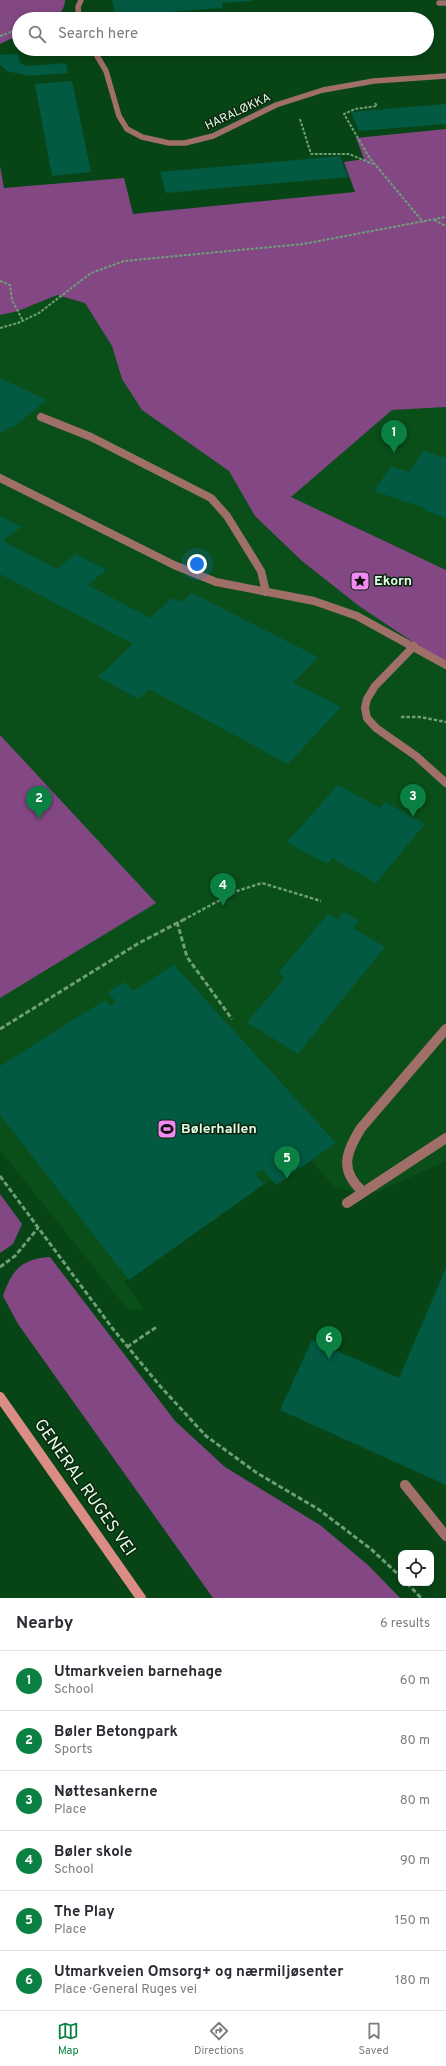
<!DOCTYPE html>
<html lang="en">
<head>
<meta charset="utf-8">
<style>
  body { margin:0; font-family:Overpass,sans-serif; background:#f7f7f7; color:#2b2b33 }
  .controls { position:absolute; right:12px; bottom:12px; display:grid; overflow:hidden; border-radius:8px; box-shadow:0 2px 10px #0003 }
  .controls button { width:36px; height:36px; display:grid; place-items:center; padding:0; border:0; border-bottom:1px solid #e1e1e2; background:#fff; color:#2b2b33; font:20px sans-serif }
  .you { position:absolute; left:197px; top:564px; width:14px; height:14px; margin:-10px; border:3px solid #fff; border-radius:50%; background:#1a73e8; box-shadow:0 0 0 6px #1a73e833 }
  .badge { display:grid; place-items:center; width:26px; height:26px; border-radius:50%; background:#0b8043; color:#fff; font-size:13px; font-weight:700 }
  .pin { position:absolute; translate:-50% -33px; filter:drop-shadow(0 1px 2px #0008) }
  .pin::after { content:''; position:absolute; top:21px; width:14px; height:12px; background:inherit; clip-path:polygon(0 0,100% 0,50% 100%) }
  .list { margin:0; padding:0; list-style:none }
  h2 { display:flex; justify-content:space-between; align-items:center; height:52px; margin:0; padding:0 16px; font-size:17px }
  h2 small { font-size:13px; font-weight:400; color:#7c7c81 }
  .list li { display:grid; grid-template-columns:26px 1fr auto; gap:12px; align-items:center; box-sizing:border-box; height:60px; padding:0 16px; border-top:1px solid #e1e1e2 }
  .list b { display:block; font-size:15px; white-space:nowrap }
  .list p { margin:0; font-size:13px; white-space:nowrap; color:#7c7c81 }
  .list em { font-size:13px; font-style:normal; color:#7c7c81 }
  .icon { flex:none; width:22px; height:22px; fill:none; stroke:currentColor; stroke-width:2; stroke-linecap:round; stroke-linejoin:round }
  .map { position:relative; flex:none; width:446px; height:1598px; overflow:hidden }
  .search { position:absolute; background:#fff; box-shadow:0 2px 10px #0003; left:12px; right:12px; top:12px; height:44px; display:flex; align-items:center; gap:10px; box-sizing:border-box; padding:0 14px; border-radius:22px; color:#7c7c81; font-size:15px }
  .sheet { height:412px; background:#fff }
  nav { display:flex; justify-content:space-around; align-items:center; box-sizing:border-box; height:56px; border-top:1px solid #e1e1e2; background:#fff; font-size:11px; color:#7c7c81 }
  nav a { display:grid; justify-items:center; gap:2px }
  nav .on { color:#0b8043 }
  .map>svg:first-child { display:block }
  .built { fill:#0a4f1a }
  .green { fill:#834884 }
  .building { fill:#025a42 }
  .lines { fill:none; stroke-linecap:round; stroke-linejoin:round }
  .path-far2 { stroke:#6f9e78; stroke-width:2; stroke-dasharray:3 1.5; stroke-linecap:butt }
  .path-far1 { stroke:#6f9e78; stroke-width:2.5; stroke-dasharray:3.5 2; stroke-linecap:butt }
  .path { stroke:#6f9e78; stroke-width:3; stroke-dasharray:5 2.5; stroke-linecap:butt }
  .lane-far2 { stroke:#a16f6a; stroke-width:5.5 }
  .lane-far1 { stroke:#a16f6a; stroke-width:8 }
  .lane { stroke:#a16f6a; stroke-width:10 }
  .street { stroke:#a16f6a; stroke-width:5.5 }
  .secondary { stroke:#db8d85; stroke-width:10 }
  .labels { text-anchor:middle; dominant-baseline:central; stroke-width:3; stroke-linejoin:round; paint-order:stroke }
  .far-street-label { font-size:12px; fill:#e0fde1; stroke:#0e2511 }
  .poi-label { font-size:14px; font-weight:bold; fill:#e0fde1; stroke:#0e2511; text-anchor:start }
  .near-street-label { font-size:17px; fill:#e0fde1; stroke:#0e2511 }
</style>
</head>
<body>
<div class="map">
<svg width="446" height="1598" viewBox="0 0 446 1598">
  <rect width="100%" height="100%" fill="#074516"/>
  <g class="built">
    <polygon points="57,295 85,303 112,346 122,379 142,410 229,471 255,516 302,561 359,606 446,662 446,1161 378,1192 356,1193 334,1187 307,1155 124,1282 144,1309 128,1310 0,1150 0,315 18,311"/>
    <polygon points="446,407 446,570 290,497 392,410"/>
  </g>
  <g class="green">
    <path d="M0,0H65C64,24 36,19 19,19V35L0,44Z"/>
    <polygon points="446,129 446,407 392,410 291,497 446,570 446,662 434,656 359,606 302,561 255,516 229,471 142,410 122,379 112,346 85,303 57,295 18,311 0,315 0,166 4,188 124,178 133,214 355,192 344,162 364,159 356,138"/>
    <polygon points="0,735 156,903 0,998"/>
    <polygon points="0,1194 22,1224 13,1244 0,1253"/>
    <path d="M50,1257L175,1421L225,1467L320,1525L368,1565L400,1598H213L18,1324L3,1296C12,1270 21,1259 50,1257Z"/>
  </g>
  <g class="building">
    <polygon points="112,0 252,0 252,1 222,3 223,8 115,16"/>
    <polygon points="18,54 20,63 27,66 66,63 68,73 29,76 7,71 0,65 0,55"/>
    <polygon points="72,81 91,172 52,176 35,84"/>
    <polygon points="446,104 446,124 359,131 351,112"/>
    <polygon points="340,156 348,177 166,193 160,172"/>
    <polygon points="0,378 47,400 12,428 9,427 0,434"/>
    <polygon points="423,451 446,458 446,518 424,510 425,508 374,491 391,466 409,472"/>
    <polygon points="0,516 21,527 3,541 57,569 75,554 106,570 88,585 150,618 172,598 182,602 192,593 318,657 293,683 341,707 288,764 149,689 139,699 98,677 133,644 0,574"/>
    <polygon points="338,785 380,808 385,802 425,824 376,883 332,858 327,864 287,842"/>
    <polygon points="344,912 359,921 353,928 385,947 298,1054 247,1022 285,978 278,973 328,914 338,920"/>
    <polygon points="174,965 336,1143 276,1185 262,1169 255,1174 264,1184 129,1280 0,1115 0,1066 105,1000 110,1006 116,1002 108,992 124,982 133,991"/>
    <polygon points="446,1268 446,1485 280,1410 312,1340 399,1378"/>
  </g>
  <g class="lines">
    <g class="path-far2">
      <polyline points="47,19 57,17"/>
      <polyline points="0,36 19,29"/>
      <polyline points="375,103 377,106 355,109 344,114 369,157 423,222"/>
      <polyline points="300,119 311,154 349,154 373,164"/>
      <polyline points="434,220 446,226"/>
      <polyline points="0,281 10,285 12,300 23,321"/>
      <polyline points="0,328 18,323 39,313 91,273 124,261 303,244 446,217"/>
    </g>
    <g class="path-far1">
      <polyline points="401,717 420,717 446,722"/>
      <polyline points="183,920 237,891 262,883 321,901"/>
    </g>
    <g class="path">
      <polyline points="177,922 187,957 232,1019"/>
      <polyline points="0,1029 139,943 185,919"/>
      <polyline points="0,1176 113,1329 160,1386 206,1436 257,1473 318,1509 371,1549 401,1577"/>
      <polyline points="0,1267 15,1256 38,1228"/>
      <polyline points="127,1347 158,1326"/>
      <polyline points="407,1583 421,1598"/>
    </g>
    <polyline class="lane-far2" points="439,3 446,3"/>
    <g class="lane-far1">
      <polyline points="41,417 91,437 211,498 227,516 261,571 266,592"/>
      <polyline points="0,478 174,565 216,582 314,601 357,616 446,665"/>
      <polyline points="414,646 375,686 367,699 365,708 367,718 376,728 416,756 446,783"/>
    </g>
    <g class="lane">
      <path d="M362,1191C339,1170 346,1152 361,1128L446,1029"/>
      <polyline points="347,1203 446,1138"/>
      <polyline points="405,1485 446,1536"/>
    </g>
    <g class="street">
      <polyline points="79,19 78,7 81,0"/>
      <polyline points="93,49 106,71 119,116 127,129 142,137 169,143 185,143 213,136 276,105 323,90 374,81 446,76"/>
    </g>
    <polyline class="secondary" points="0,1397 141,1598"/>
  </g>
  <defs>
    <symbol id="sight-square" viewBox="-11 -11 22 22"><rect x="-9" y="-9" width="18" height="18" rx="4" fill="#f28af3" stroke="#0e2511"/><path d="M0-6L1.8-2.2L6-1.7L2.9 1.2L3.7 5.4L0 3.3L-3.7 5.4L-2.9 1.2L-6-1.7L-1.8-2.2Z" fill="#111"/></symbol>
    <symbol id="stadium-square" viewBox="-11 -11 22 22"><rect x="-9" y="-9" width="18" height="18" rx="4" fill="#f28af3" stroke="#0e2511"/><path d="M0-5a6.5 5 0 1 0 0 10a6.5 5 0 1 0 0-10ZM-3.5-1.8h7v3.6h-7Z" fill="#111"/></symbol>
  </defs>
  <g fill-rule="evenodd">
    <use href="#sight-square" x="349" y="570" width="22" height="22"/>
    <use href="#stadium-square" x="156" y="1118" width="22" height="22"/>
  </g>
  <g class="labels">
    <g class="far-street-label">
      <text transform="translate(238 112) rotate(-25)">HARALØKKA</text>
    </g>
    <g class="poi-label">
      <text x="374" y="581">Ekorn</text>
      <text x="181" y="1129">Bølerhallen</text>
    </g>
    <g class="near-street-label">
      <text transform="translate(84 1488) rotate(55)">GENERAL RUGES VEI</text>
    </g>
  </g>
</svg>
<div class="controls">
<button><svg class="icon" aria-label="locate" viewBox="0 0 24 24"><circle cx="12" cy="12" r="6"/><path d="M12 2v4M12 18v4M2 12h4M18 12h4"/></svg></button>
</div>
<div class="you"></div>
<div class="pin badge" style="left:394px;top:453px">1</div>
<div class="pin badge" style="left:39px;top:819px">2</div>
<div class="pin badge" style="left:413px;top:817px">3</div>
<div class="pin badge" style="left:223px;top:906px">4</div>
<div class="pin badge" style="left:287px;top:1179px">5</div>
<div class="pin badge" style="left:329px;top:1359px">6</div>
<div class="search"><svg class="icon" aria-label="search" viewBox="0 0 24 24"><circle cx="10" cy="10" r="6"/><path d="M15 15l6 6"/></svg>Search here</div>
</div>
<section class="sheet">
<h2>Nearby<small>6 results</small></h2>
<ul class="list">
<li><span class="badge">1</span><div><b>Utmarkveien barnehage</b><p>School</p></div><em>60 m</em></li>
<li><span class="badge">2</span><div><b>Bøler Betongpark</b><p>Sports</p></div><em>80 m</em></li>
<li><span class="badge">3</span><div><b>Nøttesankerne</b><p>Place</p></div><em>80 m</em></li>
<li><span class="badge">4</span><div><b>Bøler skole</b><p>School</p></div><em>90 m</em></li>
<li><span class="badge">5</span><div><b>The Play</b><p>Place</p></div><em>150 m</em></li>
<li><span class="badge">6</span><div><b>Utmarkveien Omsorg+ og nærmiljøsenter</b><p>Place · General Ruges vei</p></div><em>180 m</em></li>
</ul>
</section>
<nav>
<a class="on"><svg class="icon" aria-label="map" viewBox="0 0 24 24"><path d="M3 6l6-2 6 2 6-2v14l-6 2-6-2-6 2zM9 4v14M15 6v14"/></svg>Map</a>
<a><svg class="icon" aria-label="directions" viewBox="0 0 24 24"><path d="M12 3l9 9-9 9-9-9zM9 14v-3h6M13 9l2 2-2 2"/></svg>Directions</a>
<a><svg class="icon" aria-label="saved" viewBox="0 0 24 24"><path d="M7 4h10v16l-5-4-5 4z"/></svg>Saved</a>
</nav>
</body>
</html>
